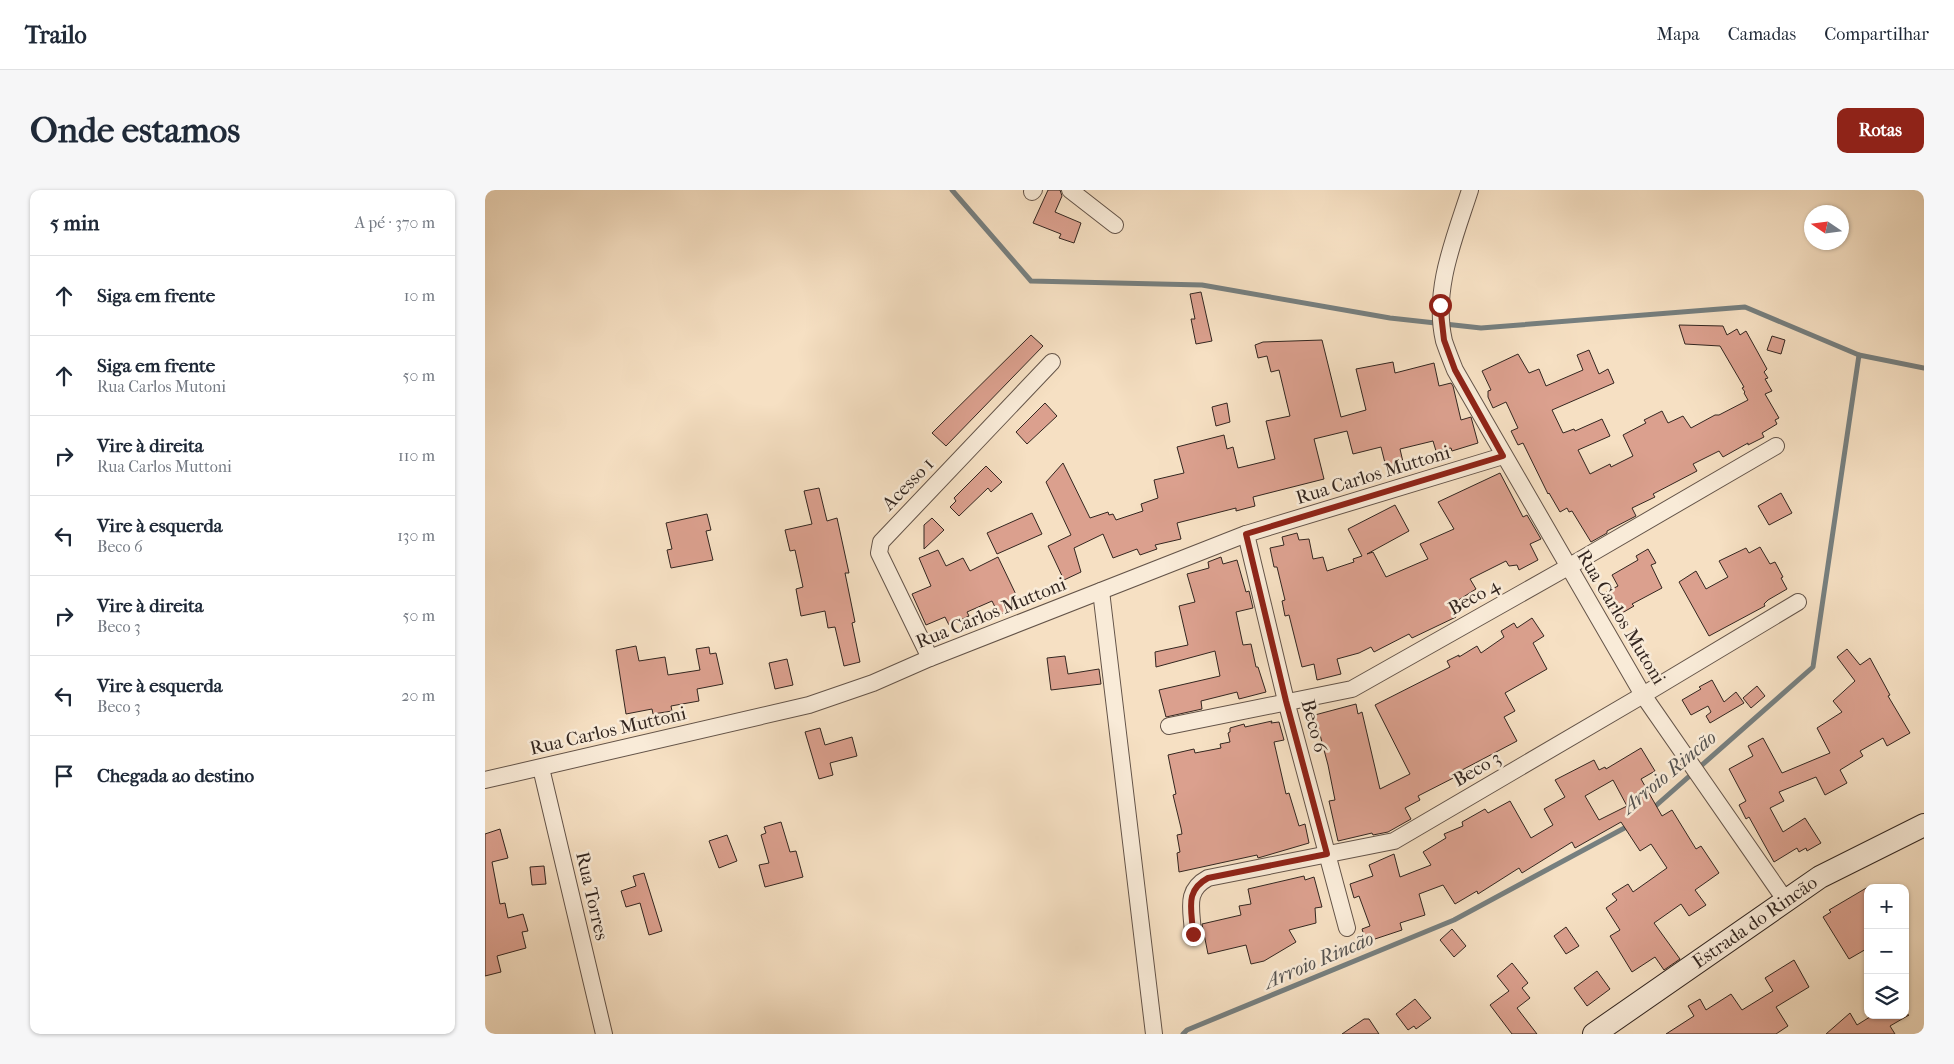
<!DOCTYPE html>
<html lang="pt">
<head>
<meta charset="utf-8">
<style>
  body { margin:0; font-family:"IM FELL French Canon",serif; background:#f6f6f7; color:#1f2937 }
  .controls { position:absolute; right:15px; bottom:15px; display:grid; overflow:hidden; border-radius:10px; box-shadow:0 1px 4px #0004 }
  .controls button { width:45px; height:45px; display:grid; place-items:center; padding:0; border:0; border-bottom:1px solid #e0e1e3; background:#fff; color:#1f2937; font:25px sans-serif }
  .compass { position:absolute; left:1319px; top:15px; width:45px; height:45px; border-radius:50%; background:#fff; box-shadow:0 1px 4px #0004; rotate:283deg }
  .stop { position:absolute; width:15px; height:15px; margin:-11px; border:4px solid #8f2418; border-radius:50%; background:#fff }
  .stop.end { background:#8f2418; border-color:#fff; box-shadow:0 1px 5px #0008 }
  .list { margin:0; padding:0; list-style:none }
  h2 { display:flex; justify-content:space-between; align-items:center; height:65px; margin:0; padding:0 20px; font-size:21px }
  h2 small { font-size:16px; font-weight:400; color:#747a83 }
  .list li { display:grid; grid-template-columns:32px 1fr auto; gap:15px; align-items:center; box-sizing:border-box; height:80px; padding:0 20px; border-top:1px solid #e0e1e3 }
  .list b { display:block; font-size:19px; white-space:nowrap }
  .list p { margin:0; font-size:16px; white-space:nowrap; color:#747a83 }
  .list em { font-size:16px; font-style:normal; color:#747a83 }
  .icon { flex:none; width:28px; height:28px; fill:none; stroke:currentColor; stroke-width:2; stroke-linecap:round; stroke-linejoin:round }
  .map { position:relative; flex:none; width:1439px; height:844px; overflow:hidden; border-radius:10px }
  header { display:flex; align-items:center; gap:30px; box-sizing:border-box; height:70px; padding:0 25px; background:#fff; border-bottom:1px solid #e0e1e3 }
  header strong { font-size:24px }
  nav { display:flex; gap:28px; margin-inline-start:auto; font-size:18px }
  .intro { display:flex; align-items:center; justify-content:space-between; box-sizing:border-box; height:120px; padding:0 30px }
  h1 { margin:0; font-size:35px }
  .button { padding:12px 22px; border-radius:10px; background:#8f2418; color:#fff; font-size:18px; font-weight:700 }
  main { display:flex; gap:30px; padding:0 30px }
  aside { flex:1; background:#fff; border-radius:10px; box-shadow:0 1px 4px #0004 }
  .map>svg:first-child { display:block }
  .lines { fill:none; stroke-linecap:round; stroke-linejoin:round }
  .stream { stroke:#767f7f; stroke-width:5 }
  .building { fill:#dba08e; stroke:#332620; fill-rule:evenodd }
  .street-casing { stroke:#645449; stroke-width:18 }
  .secondary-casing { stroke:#332620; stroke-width:24 }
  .street { stroke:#f9ebd8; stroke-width:16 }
  .secondary { stroke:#f9ebd8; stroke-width:22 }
  .route { stroke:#8f2418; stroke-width:6 }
  .labels { text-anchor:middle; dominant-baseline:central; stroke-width:5; stroke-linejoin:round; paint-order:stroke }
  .street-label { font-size:19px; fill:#332620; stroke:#f9ebd8 }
  .water-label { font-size:20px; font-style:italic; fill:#545250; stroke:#f9ebd8 }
</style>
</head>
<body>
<header>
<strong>Trailo</strong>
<nav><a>Mapa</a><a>Camadas</a><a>Compartilhar</a></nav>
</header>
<div class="intro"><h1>Onde estamos</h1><a class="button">Rotas</a></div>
<main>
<aside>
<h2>5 min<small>A pé · 370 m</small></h2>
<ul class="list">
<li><svg class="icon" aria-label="ahead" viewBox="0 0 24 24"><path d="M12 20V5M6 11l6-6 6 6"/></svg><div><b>Siga em frente</b></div><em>10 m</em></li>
<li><svg class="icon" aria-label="ahead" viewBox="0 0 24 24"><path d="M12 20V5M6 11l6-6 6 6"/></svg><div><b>Siga em frente</b><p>Rua Carlos Mutoni</p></div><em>50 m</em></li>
<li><svg class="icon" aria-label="right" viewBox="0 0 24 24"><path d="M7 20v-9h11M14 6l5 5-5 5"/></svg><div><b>Vire à direita</b><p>Rua Carlos Muttoni</p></div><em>110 m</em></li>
<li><svg class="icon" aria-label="left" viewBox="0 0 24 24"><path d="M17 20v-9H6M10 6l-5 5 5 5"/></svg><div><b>Vire à esquerda</b><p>Beco 6</p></div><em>130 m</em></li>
<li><svg class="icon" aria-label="right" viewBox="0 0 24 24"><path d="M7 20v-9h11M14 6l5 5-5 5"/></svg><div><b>Vire à direita</b><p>Beco 3</p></div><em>50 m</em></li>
<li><svg class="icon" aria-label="left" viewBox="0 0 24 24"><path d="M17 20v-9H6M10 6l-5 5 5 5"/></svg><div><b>Vire à esquerda</b><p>Beco 3</p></div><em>20 m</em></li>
<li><svg class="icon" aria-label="arrive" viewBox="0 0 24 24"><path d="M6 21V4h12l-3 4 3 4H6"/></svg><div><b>Chegada ao destino</b></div></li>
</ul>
</aside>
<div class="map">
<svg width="1439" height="844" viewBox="0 0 1439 844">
  <rect width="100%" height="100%" fill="#f6e0c3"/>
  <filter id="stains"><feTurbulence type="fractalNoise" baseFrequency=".004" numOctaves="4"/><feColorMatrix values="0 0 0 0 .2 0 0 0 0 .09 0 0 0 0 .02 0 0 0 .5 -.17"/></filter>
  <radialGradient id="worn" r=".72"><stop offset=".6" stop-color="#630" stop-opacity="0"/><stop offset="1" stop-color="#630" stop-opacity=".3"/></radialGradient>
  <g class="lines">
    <g class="stream">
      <polyline points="467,0 546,91 717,95 905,128 996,138 1260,117 1374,165"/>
      <polyline points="1166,620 1328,477 1374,165 1439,178"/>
      <polyline points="698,844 702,840 969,730 1145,635"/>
    </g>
  </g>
  <g class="building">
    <polygon points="563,0 575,0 577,6 570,22 596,33 589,53 574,48 576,44 548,33"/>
    <polygon points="716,102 727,151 711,154 706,129 710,129 705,104"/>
    <polygon points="1194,135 1238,136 1242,145 1252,139 1255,145 1261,141 1282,179 1279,182 1283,188 1280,189 1287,201 1280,204 1294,228 1290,230 1292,234 1277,243 1279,247 1263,255 1263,253 1238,267 1234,261 1208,274 1212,281 1168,304 1170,307 1147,318 1151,326 1122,341 1122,343 1106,352 1087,321 1084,322 1082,318 1075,322 1064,303 1063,304 1038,253 1033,255 1026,241 1033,238 1021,212 1008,218 1003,207 1003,201 1006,200 997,181 1033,164 1044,183 1054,179 1061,196 1098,180 1092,165 1104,160 1114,184 1123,179 1129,193 1067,220 1078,243 1089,239 1090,241 1117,229 1125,246 1093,260 1105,284 1125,274 1126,277 1148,266 1138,245 1161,233 1159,230 1177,221 1183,233 1198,226 1206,238 1230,225 1234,225 1263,210 1259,203 1260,202 1257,198 1259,197 1235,156 1200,154"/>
    <polygon points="546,145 558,156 461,256 447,243"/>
    <polygon points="1287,146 1300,150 1296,164 1282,160"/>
    <polygon points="837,150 856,227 881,220 871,179 908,172 910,183 949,173 954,196 966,193 968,196 976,230 986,227 993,253 967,261 966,258 951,261 948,251 915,259 918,272 901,277 896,257 868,264 862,241 829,249 839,289 768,307 770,316 751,321 751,318 692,333 696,349 670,355 672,359 655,365 652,359 628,368 618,344 589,358 596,382 579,390 563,356 586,345 561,292 578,273 605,328 623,322 624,325 628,324 631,330 658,321 656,314 673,308 669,290 699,283 692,257 739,245 742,259 748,257 753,278 790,269 781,231 805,226 794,180 786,182 782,166 773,168 770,155 778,152"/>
    <polygon points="560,213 572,226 542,254 531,242"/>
    <polygon points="742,213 745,232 731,236 727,217"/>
    <polygon points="501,276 517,292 506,302 503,298 474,326 465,317 471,311 469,308"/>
    <polygon points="1015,283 1038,327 1042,325 1056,349 1045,354 1053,370 1034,380 1032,375 1024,376 1021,371 985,389 991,399 964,416 971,427 927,448 924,444 889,462 886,457 874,463 852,469 856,484 832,490 829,474 817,477 804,425 800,426 797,411 800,410 792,377 789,377 785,358 799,355 797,347 812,343 814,350 824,349 828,369 838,367 842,381 869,372 868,369 877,366 863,339 910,315 924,341 882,364 888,362 901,387 943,369 935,354 969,339 953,312"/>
    <polygon points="334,298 342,331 352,328 364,383 360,383 370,432 367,433 375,472 359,476 350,437 343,438 340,421 316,426 311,399 318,397 310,360 305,361 300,340 327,334 319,301"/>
    <polygon points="1296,303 1307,323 1284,335 1273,316"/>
    <polygon points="547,323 557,344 512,364 502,343"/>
    <polygon points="222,324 226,340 221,341 228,370 186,378 182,360 187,359 181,333"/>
    <polygon points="447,328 459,340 439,359 439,335"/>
    <polygon points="1275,357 1285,374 1290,372 1298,387 1296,388 1302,399 1283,410 1279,414 1280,416 1224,446 1194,392 1211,381 1221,399 1243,387 1234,371 1261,358 1264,363"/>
    <polygon points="1163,359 1171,373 1166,375 1177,398 1147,414 1149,416 1132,426 1129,420 1126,422 1116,405 1133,396 1127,385 1153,370 1151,366"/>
    <polygon points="453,360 461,376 478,368 485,381 513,367 536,415 514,425 507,411 482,422 484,426 464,435 460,427 441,435 427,404 446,396 434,368"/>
    <polygon points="736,367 738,374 752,370 761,402 764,401 768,418 751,422 758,455 766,454 771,477 773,477 781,502 754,509 752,502 716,511 717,519 681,527 674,500 735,486 730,461 671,477 670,462 703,455 694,416 710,412 702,384 724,378 723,372"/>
    <polygon points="1047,428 1059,446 1048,453 1062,479 1020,503 1030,521 1019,527 1032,551 977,580 978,583 933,606 935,610 920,618 926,629 903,642 888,645 887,643 853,651 844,611 850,610 843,575 834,541 829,542 826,526 871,514 873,524 877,522 895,599 925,584 890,515 965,477 962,471 974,465 974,467 992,456 996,463 1019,447 1016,441 1029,433 1032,438"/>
    <polygon points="151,456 154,471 180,467 183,485 215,480 211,459 224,457 225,464 231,463 238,494 212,499 214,511 186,516 187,521 168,524 167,519 141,524 131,460"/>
    <polygon points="1362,459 1375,475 1385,468 1405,505 1403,506 1425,543 1402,556 1398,548 1375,561 1378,566 1355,580 1362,593 1340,605 1331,587 1294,602 1299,611 1285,618 1298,642 1320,628 1336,653 1322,661 1321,658 1314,662 1312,658 1289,672 1264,627 1261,629 1254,615 1261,611 1244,579 1268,566 1263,556 1278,548 1297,583 1345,563 1332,538 1357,522 1348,511 1370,491 1352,467"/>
    <polygon points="580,466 583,484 614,479 616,494 566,500 562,468"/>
    <polygon points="302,469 308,495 290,499 284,473"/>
    <polygon points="1227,490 1239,512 1251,502 1259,513 1225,533 1221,526 1226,522 1223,516 1206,525 1197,510 1216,499 1214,497"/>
    <polygon points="1272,496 1280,506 1266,518 1258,508"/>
    <polygon points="787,531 786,533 794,532 799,550 789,552 801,604 804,603 814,636 820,634 824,653 773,668 772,665 694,682 692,663 695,662 692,645 697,644 696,638 688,605 691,604 683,565 709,559 710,563 736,558 735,554 745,552 743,543 745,542 745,538 759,534 760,537"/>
    <polygon points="335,538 340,555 367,547 372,566 345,573 348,585 334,589 320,542"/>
    <path d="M1156,558L1170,581L1156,589L1177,626L1187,620L1211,659L1216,656L1234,683L1210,700L1221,715L1204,726L1196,714L1169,733L1195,769L1179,780L1170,767L1147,782L1125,746L1135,740L1121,718L1132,710L1127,704L1143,694L1148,702L1182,678L1166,654L1155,661L1136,632L1090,658L1087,652L1037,683L1034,678L993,704L992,701L970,714L958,695L934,704L940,725L915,733L917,740L881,752L877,739L885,736L874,706L869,708L865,694L888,686L884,675L909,664L915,687L946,675L938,662L961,648L959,644L978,636L977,632L1000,619L1003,623L1025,611L1046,648L1068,635L1059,619L1080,607L1070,590L1109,570L1114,580L1120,577L1121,579ZM1128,590L1142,616L1114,630L1100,606Z"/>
    <polygon points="296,632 305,662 311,661 318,687 280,697 274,675 284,673 276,645 281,643 279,637"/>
    <polygon points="15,639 23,668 7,672 15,714 20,713 23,728 38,724 43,741 37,742 41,758 12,766 16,782 0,786 0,644"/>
    <polygon points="242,645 252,671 234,678 224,651"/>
    <polygon points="59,676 61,694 47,695 45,677"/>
    <polygon points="159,683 177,741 164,745 155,713 141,717 136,701 151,696 148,686"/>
    <polygon points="819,686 820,690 829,687 837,717 830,718 831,733 804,740 811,752 779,771 766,774 761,755 723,764 717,734 756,725 754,716 766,714 763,699"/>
    <polygon points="1383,697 1383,758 1364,769 1338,727 1346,722 1344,720"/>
    <polygon points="1081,737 1094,756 1081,764 1069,746"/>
    <polygon points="967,739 981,756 969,767 955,750"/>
    <polygon points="1309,770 1324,797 1291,817 1303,836 1291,844 1181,844 1209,826 1203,816 1215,809 1221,820 1246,804 1257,820 1288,801 1280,788"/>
    <polygon points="1027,773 1043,793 1037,798 1045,808 1032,818 1052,844 1027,844 1005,815 1024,801 1012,786"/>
    <polygon points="1112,781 1125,799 1102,816 1089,798"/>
    <polygon points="930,809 946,828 931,839 929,836 923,840 911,824"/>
    <polygon points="1365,823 1372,835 1388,825 1424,825 1405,836 1410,844 1341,844"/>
    <polygon points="879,829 884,829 894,844 857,844"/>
  </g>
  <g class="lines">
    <defs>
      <g id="street">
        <polyline points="585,0 630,35"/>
        <path d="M985,0C970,47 947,100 959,151C962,160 966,170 970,180L1158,505L1301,711"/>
        <polyline points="547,2 549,0"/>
        <polyline points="761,344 801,511 862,738"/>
        <polyline points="616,401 669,844"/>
        <polyline points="445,468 394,363 396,352 567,172"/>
        <polyline points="684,536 867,499 1083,377 1291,256"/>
        <polyline points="56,578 119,844"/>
        <polyline points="0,590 324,515 388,493 445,468 761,344 1018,266"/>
        <path d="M708,744C707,719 699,701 723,688L909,651L1158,505L1313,412"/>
      </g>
      <g id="secondary">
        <path id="s1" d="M1109,844L1335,687L1439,635"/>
      </g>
    </defs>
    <use href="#street" class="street-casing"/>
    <use href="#secondary" class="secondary-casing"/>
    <use href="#street" class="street"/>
    <use href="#secondary" class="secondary"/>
  </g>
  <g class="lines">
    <path class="route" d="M708,744C707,719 699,701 723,688L842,664L801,511L761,344L1018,266L970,180L959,150L955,115"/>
  </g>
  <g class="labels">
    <g class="street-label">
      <text transform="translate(888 285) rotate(-17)">Rua Carlos Muttoni</text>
      <text transform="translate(423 294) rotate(-46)">Acesso 1</text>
      <text transform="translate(989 407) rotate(-29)">Beco 4</text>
      <text transform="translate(506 423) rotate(-22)">Rua Carlos Muttoni</text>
      <text transform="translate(1136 427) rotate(59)">Rua Carlos Mutoni</text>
      <text transform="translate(829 536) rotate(75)">Beco 6</text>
      <text transform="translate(123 541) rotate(-13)">Rua Carlos Muttoni</text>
      <text transform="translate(992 579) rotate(-30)">Beco 3</text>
      <text transform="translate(107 706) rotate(77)">Rua Torres</text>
      <text stroke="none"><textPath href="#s1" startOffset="196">Estrada do Rincão</textPath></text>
    </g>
    <g class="water-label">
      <text transform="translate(1184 582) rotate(-40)">Arroio Rincão</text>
      <text transform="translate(834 770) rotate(-23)">Arroio Rincão</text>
    </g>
  </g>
  <rect width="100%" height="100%" filter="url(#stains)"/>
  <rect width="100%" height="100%" fill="url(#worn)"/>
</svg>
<div class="controls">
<button>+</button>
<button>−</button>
<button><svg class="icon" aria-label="layers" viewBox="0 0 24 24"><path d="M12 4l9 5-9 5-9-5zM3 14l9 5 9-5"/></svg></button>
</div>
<svg class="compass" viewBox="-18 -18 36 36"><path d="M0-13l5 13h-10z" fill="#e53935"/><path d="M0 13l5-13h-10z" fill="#747a83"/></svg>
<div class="stop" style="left:955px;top:115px"></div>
<div class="stop end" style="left:708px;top:744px"></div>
</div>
</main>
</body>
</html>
